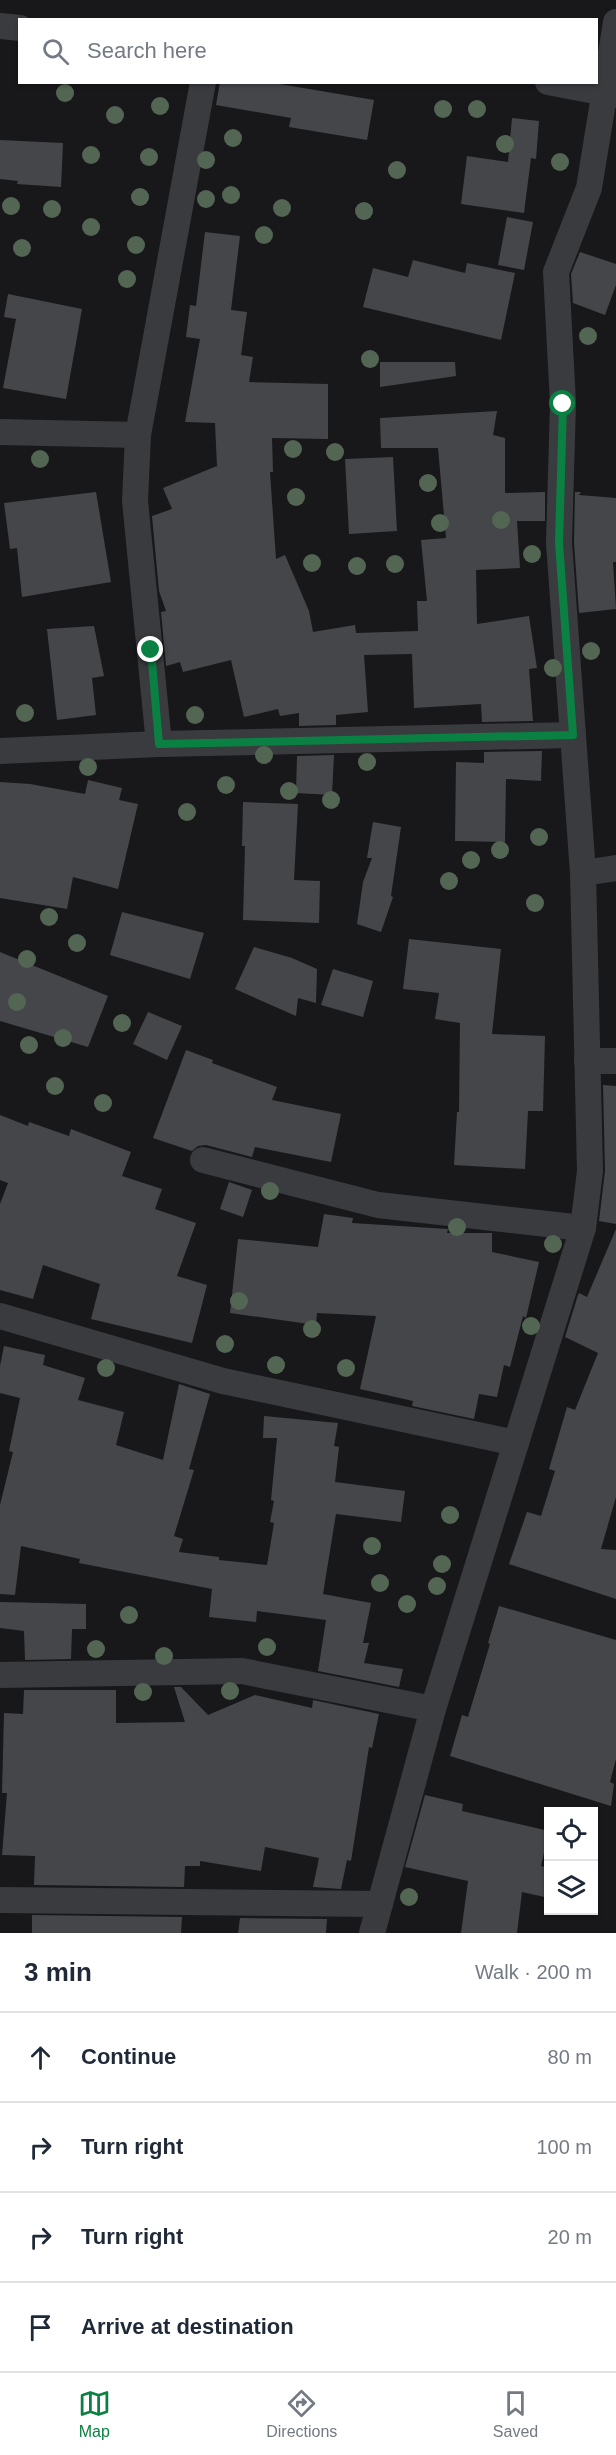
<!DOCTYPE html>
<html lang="en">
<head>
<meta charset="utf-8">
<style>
  body { margin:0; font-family:Helvetica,sans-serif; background:#f2f2f3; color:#1f2937 }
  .controls { position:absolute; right:18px; bottom:18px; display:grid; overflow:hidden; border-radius:0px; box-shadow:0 2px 4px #0004 }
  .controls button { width:54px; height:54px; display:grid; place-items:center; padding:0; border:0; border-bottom:2px solid #e0e1e3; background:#fff; color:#1f2937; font:30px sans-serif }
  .stop { position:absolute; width:18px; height:18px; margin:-14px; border:4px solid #0b8043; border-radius:50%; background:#fff }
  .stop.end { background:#0b8043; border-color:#fff; box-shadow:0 2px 6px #0008 }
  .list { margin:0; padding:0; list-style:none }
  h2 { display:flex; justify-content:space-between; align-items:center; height:78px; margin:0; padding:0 24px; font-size:26px }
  h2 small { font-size:20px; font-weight:400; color:#747a83 }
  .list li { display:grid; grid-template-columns:39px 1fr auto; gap:18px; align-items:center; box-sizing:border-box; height:90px; padding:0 24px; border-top:2px solid #e0e1e3 }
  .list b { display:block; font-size:22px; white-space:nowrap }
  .list em { font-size:20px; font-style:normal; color:#747a83 }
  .icon { flex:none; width:33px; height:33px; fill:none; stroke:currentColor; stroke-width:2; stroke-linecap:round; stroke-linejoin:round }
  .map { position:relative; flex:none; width:616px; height:1933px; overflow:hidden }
  .search { position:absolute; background:#fff; box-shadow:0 2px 4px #0004; left:18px; right:18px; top:18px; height:66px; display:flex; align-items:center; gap:15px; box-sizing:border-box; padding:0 21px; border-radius:0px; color:#747a83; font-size:22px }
  .sheet { height:438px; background:#fff }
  nav { display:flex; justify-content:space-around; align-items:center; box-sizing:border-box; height:84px; border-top:2px solid #e0e1e3; background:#fff; font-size:16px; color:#747a83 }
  nav a { display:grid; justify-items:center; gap:3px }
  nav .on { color:#0b8043 }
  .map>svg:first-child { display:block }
  .building { fill:#45464a }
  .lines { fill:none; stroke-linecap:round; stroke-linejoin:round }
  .street { stroke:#393b3f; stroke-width:26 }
  .tree { fill:#536553 }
  .route { stroke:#0b8043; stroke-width:8 }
</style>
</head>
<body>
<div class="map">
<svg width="616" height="1933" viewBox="0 0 616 1933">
  <rect width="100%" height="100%" fill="#18181a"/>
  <g class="building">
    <polygon points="220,82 268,82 374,100 367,140 289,127 291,118 216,105"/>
    <polygon points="512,118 539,121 536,159 531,158 524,213 461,204 467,156 508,162"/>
    <polygon points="0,140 63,143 61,187 17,184 18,181 0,179"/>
    <polygon points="507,217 533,222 524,270 498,265"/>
    <polygon points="205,232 240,236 231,310 247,312 241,355 253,357 249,382 328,384 328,439 272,438 273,472 270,472 276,559 285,555 309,611 313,632 355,625 356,633 418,631 417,601 427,601 421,540 446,538 438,448 381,448 380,418 497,411 493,435 505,438 505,493 545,492 545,521 517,521 520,568 476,570 477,624 529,616 537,668 529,669 533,721 482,722 481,704 414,708 412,654 364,655 368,712 336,715 336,725 299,726 299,713 280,716 278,709 244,717 231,660 183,672 180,662 166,666 161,612 166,611 159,591 152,516 172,509 163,488 217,466 215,423 185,422 200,339 186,337 190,305 196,306"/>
    <polygon points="580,252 616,264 616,285 605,315 573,303 571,274"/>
    <polygon points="413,260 465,273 467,263 515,273 501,340 363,307 373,268 408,277"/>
    <polygon points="8,294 82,309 66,399 3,388 16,319 4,317"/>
    <polygon points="380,362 455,362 456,376 380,387"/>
    <polygon points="393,457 397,531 349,534 345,459"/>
    <polygon points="96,492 111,582 22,597 17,548 10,549 4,503"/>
    <polygon points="575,492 581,492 579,495 616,498 616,562 613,562 616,609 579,613 574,543"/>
    <polygon points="94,626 104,676 92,678 96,715 57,720 47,629"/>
    <polygon points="542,751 541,781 506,779 505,842 455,841 456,762 484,763 484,752"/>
    <polygon points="334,755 332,795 296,793 297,756"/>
    <polygon points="88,780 122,788 119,800 138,804 118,889 73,877 67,909 0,898 0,782 30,784 85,794"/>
    <polygon points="243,802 298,804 294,880 320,881 319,923 243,920 245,846 242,846"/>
    <polygon points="373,822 401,827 391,896 393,897 381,932 357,924 363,882 372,858 367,858"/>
    <polygon points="122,912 204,933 190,979 110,955"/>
    <polygon points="409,939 501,949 492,1034 545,1036 543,1111 528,1111 525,1169 454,1165 457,1112 459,1112 460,1023 435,1019 439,993 403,989"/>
    <polygon points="254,947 292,958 317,969 316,1003 298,998 296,1016 235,989"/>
    <polygon points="0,952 108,996 88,1047 0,1021"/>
    <polygon points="333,969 373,981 363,1017 321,1005"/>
    <polygon points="148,1012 182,1026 167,1060 133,1044"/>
    <polygon points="186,1050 213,1060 212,1063 277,1087 272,1100 341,1114 331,1162 255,1147 252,1157 206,1145 198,1146 192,1151 153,1138"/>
    <polygon points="603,1085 616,1086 616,1224 599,1221 605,1171"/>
    <polygon points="0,1115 28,1126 29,1122 69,1136 71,1129 131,1152 122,1176 162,1189 155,1209 196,1223 177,1276 207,1285 192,1343 91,1319 100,1284 43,1265 33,1299 0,1290 0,1204 8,1183 0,1180"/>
    <polygon points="229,1182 252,1190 243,1217 220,1209"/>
    <polygon points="324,1214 353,1218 352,1223 448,1229 447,1233 492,1233 492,1252 539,1262 526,1318 523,1316 510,1367 504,1365 497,1397 479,1394 474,1419 412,1406 413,1401 360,1389 376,1316 317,1313 316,1325 230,1313 238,1239 318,1247"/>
    <polygon points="616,1229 616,1497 601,1549 616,1550 616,1599 509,1564 527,1512 541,1516 555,1471 549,1469 567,1407 575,1410 598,1353 565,1337 578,1295 579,1293 587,1297"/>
    <polygon points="4,1346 45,1355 43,1365 85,1378 78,1400 124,1412 116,1445 163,1460 179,1384 210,1394 189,1469 194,1470 174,1536 183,1539 179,1552 219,1557 219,1560 267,1565 274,1523 270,1522 274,1501 271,1500 277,1438 263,1438 264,1416 338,1423 334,1446 339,1447 335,1482 405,1491 401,1522 336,1514 323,1594 371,1603 363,1643 369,1643 364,1663 403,1669 399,1687 318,1671 326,1620 257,1611 256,1622 209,1617 212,1589 79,1563 80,1559 21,1546 15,1595 0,1594 0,1505 13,1452 9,1451 20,1398 0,1393 0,1366"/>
    <polygon points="0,1602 86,1604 86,1629 72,1629 71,1659 25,1660 24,1631 0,1628"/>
    <polygon points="499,1606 616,1640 616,1759 610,1782 614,1784 611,1806 450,1756 462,1715 468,1717 490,1644 488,1643"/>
    <polygon points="174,1687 181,1687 208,1715 255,1695 312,1708 313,1700 379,1714 372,1748 369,1747 351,1861 347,1860 341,1889 313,1887 319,1858 265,1847 261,1871 200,1861 200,1866 185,1866 184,1887 34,1885 35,1856 2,1855 7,1793 2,1793 4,1713 23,1714 24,1690 116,1690 116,1723 185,1722"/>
    <polygon points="425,1795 463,1804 462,1811 549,1831 541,1866 549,1868 549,1898 522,1892 517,1933 461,1933 468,1881 405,1867"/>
    <polygon points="32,1915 182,1917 181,1933 32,1933"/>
    <polygon points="240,1918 327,1919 326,1933 238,1933"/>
  </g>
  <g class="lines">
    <g class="street">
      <polyline points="0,26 20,28"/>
      <polyline points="548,82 616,95"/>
      <polyline points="0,432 138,435"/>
      <polyline points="159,744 135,501 138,435 203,82"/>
      <polyline points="0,751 159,744 573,735"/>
      <polyline points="583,873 616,868"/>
      <polyline points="587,1061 616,1061"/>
      <polyline points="203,1160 378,1205 583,1228"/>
      <polyline points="0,1316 223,1381 516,1443"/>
      <polyline points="0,1675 242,1671 433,1709"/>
      <polyline points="0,1900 380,1904"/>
      <polyline points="372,1933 433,1709 583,1228 590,1171 583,873 559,543 563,403 556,272 589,188 616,22"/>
    </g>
  </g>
  <g class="tree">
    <circle cx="65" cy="93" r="9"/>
    <circle cx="160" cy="106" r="9"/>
    <circle cx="443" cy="109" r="9"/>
    <circle cx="477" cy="109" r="9"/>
    <circle cx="115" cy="115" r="9"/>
    <circle cx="233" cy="138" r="9"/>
    <circle cx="505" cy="144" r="9"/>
    <circle cx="91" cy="155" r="9"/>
    <circle cx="149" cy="157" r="9"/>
    <circle cx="206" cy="160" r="9"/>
    <circle cx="560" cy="162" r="9"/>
    <circle cx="397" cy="170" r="9"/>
    <circle cx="231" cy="195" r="9"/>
    <circle cx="140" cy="197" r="9"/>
    <circle cx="206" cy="199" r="9"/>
    <circle cx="11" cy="206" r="9"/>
    <circle cx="282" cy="208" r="9"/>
    <circle cx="52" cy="209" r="9"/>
    <circle cx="364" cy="211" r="9"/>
    <circle cx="91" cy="227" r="9"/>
    <circle cx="264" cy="235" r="9"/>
    <circle cx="136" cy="245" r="9"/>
    <circle cx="22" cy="248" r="9"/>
    <circle cx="127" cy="279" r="9"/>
    <circle cx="588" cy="336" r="9"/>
    <circle cx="370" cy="359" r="9"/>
    <circle cx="293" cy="449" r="9"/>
    <circle cx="335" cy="452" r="9"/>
    <circle cx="40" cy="459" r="9"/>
    <circle cx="428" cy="483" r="9"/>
    <circle cx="296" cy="497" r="9"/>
    <circle cx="501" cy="520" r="9"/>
    <circle cx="440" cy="523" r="9"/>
    <circle cx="532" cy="554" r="9"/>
    <circle cx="312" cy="563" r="9"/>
    <circle cx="395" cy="564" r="9"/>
    <circle cx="357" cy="566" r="9"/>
    <circle cx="591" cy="651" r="9"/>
    <circle cx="553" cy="668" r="9"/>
    <circle cx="25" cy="713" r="9"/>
    <circle cx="195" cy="715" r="9"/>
    <circle cx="264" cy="755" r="9"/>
    <circle cx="367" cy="762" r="9"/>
    <circle cx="88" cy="767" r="9"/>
    <circle cx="226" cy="785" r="9"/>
    <circle cx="289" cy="791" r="9"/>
    <circle cx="331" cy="800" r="9"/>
    <circle cx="187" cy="812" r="9"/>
    <circle cx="539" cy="837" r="9"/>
    <circle cx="500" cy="850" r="9"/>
    <circle cx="471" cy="860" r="9"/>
    <circle cx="449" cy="881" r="9"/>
    <circle cx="535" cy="903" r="9"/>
    <circle cx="49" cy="917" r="9"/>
    <circle cx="77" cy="943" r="9"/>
    <circle cx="27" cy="959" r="9"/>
    <circle cx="17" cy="1002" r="9"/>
    <circle cx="122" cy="1023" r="9"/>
    <circle cx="63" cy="1038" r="9"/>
    <circle cx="29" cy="1045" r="9"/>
    <circle cx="55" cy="1086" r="9"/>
    <circle cx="103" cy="1103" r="9"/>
    <circle cx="270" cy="1191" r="9"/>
    <circle cx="457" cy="1227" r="9"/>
    <circle cx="553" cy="1244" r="9"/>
    <circle cx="239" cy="1301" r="9"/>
    <circle cx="531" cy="1326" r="9"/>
    <circle cx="312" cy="1329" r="9"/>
    <circle cx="225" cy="1344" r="9"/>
    <circle cx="276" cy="1365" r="9"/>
    <circle cx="106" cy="1368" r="9"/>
    <circle cx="346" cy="1368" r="9"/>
    <circle cx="450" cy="1515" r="9"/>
    <circle cx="372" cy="1546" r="9"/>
    <circle cx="442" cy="1564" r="9"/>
    <circle cx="380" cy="1583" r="9"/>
    <circle cx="437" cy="1586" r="9"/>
    <circle cx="407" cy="1604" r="9"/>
    <circle cx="129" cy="1615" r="9"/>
    <circle cx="267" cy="1647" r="9"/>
    <circle cx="96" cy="1649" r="9"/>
    <circle cx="164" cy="1656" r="9"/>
    <circle cx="230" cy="1691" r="9"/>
    <circle cx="143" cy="1692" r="9"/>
    <circle cx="409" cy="1897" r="9"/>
  </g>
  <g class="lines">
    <polyline class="route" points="151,650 159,744 573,735 559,543 563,404"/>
  </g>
</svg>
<div class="controls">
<button><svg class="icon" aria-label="locate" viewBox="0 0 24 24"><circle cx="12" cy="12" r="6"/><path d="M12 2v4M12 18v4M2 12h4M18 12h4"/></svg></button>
<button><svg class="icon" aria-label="layers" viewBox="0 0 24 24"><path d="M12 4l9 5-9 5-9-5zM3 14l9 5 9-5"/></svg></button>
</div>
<div class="stop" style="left:563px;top:404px"></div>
<div class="stop end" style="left:151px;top:650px"></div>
<div class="search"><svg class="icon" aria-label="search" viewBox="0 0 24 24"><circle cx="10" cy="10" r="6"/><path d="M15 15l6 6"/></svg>Search here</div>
</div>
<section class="sheet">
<h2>3 min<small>Walk · 200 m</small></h2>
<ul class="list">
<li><svg class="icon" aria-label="ahead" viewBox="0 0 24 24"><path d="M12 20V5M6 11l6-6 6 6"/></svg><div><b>Continue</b></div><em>80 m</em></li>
<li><svg class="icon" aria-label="right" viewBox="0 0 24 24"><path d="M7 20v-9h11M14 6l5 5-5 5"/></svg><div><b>Turn right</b></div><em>100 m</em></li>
<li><svg class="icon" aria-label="right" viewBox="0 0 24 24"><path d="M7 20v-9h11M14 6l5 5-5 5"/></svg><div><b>Turn right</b></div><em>20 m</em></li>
<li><svg class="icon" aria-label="arrive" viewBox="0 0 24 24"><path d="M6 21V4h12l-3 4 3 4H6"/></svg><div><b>Arrive at destination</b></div></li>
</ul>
</section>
<nav>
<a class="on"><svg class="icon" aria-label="map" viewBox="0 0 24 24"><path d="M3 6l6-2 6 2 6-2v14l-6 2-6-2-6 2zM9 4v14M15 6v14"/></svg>Map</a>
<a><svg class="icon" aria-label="directions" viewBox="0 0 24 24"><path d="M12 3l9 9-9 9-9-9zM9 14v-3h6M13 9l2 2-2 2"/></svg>Directions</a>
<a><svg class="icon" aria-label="saved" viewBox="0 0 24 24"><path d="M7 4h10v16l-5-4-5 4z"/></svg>Saved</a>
</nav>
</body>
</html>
